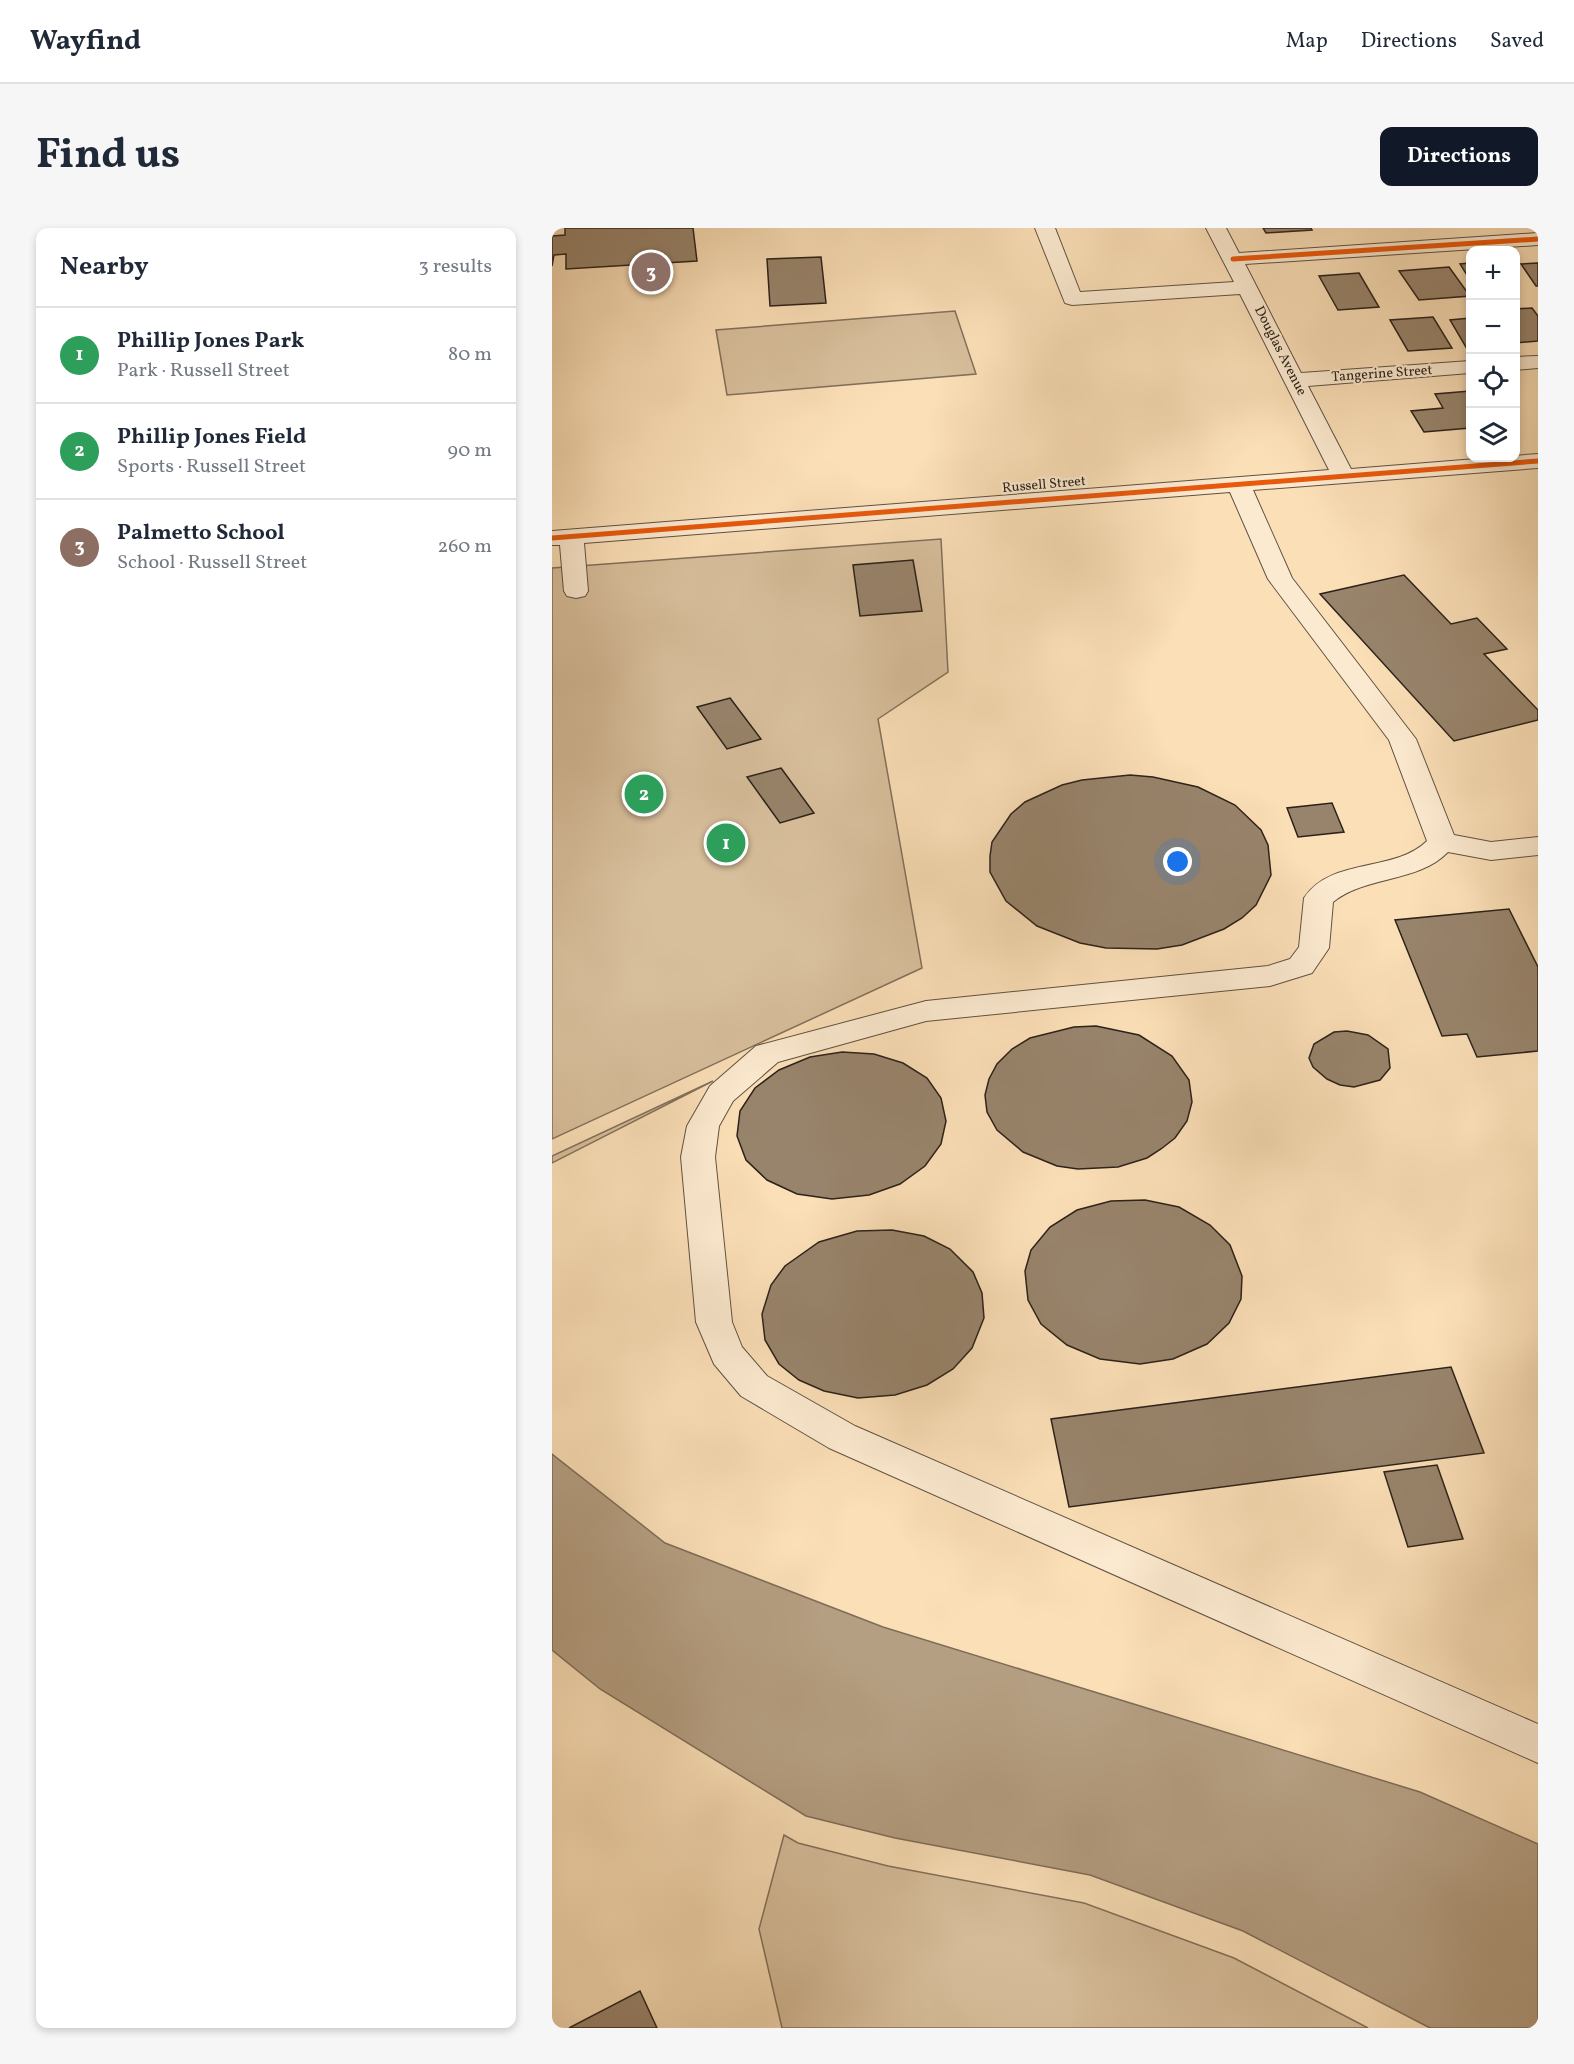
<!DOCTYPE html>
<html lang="en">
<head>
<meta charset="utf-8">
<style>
  body { margin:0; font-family:Vollkorn,serif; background:#f6f6f7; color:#1f2937 }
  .controls { position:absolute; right:18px; top:18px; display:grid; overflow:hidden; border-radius:12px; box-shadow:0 3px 9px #0003 }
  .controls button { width:54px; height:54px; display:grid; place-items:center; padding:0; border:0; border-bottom:2px solid #e0e1e3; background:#fff; color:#1f2937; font:30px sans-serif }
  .you { position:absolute; left:626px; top:634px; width:21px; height:21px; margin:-15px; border:4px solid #fff; border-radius:50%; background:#1a73e8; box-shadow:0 0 0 9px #1a73e833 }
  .badge { display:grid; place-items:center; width:39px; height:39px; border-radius:50%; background:#111827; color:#fff; font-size:20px; font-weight:700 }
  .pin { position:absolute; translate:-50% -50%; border:3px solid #fff; box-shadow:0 2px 6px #0006 }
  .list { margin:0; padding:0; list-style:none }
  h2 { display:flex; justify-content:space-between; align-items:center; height:78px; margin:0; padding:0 24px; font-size:26px }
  h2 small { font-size:20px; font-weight:400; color:#747a83 }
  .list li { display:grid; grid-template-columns:39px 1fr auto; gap:18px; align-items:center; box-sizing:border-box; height:96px; padding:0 24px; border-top:2px solid #e0e1e3 }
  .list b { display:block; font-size:22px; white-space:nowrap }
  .list p { margin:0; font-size:20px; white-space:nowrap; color:#747a83 }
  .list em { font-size:20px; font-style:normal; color:#747a83 }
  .icon { flex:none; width:33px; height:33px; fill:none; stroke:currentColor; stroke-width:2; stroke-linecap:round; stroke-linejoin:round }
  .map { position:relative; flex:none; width:986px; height:1800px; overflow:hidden; border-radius:12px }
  header { display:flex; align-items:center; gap:36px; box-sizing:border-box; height:84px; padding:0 30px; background:#fff; border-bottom:2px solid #e0e1e3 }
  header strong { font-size:28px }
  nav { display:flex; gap:33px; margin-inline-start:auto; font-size:21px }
  .intro { display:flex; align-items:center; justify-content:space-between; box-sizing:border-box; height:144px; padding:0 36px }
  h1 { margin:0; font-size:42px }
  .button { padding:15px 27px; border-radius:12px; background:#111827; color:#fff; font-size:21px; font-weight:700 }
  main { display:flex; gap:36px; padding:0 36px }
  aside { flex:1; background:#fff; border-radius:12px; box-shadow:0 3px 9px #0003 }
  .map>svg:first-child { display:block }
  .green { fill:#d8bf9c; stroke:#82705b; stroke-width:1.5 }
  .water { fill:#b59f82; stroke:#7e6d58; stroke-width:1.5 }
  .building { fill:#98846c; stroke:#2c221a; stroke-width:1.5 }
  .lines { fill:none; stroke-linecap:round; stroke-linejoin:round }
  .minor-casing { stroke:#605141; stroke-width:2 }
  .minor { fill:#fcead0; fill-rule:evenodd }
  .cycleway-casing { stroke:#fcead0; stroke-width:8 }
  .cycleway { stroke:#e8590c; stroke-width:5 }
  .labels { text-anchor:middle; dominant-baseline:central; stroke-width:4.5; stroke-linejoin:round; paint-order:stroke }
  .far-street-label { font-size:14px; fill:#2c221a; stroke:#fcead0 }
</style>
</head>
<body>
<header>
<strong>Wayfind</strong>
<nav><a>Map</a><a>Directions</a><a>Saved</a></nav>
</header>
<div class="intro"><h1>Find us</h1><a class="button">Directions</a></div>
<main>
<aside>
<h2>Nearby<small>3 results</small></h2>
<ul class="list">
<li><span class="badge" style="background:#2e9e5b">1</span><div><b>Phillip Jones Park</b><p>Park · Russell Street</p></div><em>80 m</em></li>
<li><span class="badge" style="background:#2e9e5b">2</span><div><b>Phillip Jones Field</b><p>Sports · Russell Street</p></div><em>90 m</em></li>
<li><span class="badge" style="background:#8d6e63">3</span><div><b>Palmetto School</b><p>School · Russell Street</p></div><em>260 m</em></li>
</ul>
</aside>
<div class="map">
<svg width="986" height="1800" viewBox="0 0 986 1800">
  <rect width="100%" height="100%" fill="#fbdfb7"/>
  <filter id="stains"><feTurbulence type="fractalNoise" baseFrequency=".00333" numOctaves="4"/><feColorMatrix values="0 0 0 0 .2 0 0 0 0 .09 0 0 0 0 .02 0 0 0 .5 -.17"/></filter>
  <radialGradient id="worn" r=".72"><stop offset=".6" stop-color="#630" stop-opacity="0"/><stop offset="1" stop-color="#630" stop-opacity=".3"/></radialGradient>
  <g class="green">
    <polygon points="403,83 424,146 175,167 164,102"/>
    <polygon points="389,311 396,444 326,491 370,740 0,911 0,340"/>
    <polygon points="161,853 0,935 0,928"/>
    <polygon points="232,1607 246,1615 336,1638 532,1675 682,1730 816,1800 230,1800 207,1701"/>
  </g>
  <polygon class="water" points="0,1226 113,1315 331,1399 868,1564 986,1616 986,1800 878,1800 691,1703 538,1647 343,1610 254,1588 48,1461 0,1422"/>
  <g class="building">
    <polygon points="13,0 141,0 145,33 14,41 14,26 2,27 0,38 0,8 13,7"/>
    <polygon points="711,0 759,0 760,2 714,5"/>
    <polygon points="269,29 274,75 218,78 215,31"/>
    <polygon points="918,35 918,52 908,36"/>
    <polygon points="986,35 986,58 984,58 969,36"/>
    <polygon points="897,39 918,68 867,72 847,43"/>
    <polygon points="807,45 827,79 786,82 767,48"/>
    <polygon points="980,80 986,88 986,113 963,115 963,81"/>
    <polygon points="881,89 900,120 856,123 838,92"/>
    <polygon points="918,90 918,126 898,92"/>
    <polygon points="918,163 918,200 872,204 859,183 891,180 883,166"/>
    <polygon points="361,332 370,383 308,388 301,337"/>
    <polygon points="852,347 899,396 925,390 955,421 932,426 986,482 986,492 902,513 768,366"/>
    <polygon points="178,470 209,511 175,521 145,479"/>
    <polygon points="229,540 262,585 228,595 195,549"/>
    <polygon points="578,547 601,549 646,559 683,577 709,602 716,617 719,647 704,677 690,690 672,701 630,717 605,721 554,720 528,715 485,698 454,673 438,644 438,628 440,614 459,586 473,574 510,557 530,552"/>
    <polygon points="780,575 792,604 746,609 735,580"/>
    <polygon points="957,681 986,739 986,823 925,829 915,806 890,808 843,692"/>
    <polygon points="544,798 587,807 620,828 637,852 640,874 635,893 623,910 609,921 595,930 566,939 526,941 505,938 471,924 445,902 435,884 433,867 437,851 445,836 460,821 478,810 522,799"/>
    <polygon points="795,803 816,807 836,821 838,840 828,852 802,859 788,857 775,851 761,839 757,830 762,816 782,804"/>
    <polygon points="290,824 322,826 351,835 375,850 389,870 394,893 389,916 373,938 348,956 317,967 280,971 245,966 215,952 194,932 185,908 188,883 203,860 227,842 258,829"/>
    <polygon points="593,972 627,979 658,997 678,1017 690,1048 689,1071 677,1095 655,1116 621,1131 588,1136 548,1131 515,1117 489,1096 476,1072 473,1043 479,1022 498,999 525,982 559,973"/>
    <polygon points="340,1002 372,1008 398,1021 421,1044 430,1065 432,1090 420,1120 401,1141 375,1157 343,1167 306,1170 272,1163 247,1152 227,1136 213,1112 210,1086 219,1057 233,1038 267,1014 305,1003"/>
    <polygon points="899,1139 932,1225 517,1279 499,1191"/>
    <polygon points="885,1237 911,1311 856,1319 832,1244"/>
    <polygon points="88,1763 105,1800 17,1800"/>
  </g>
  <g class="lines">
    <defs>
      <g id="minor">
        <path d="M483,0H503L528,64L682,54L654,0H674L687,25L986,5V17L693,36L749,145L918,133V145L756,158L799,241L986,226V240L701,262L740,350L864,511L902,607L939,614L986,609V627L939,632L896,624C866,655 815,647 781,674L777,720L760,745L718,758L374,793L226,834L181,873L167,898L163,929L180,1094L190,1119L215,1148L303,1198L986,1496V1535L277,1220L189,1168L162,1136L144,1094L129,929L135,898L158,858L204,818L374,773L716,738L738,731L747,719L752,670C779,629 842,645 875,613L837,512L716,351L678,264L32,315L36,363L33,368L24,370L15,368L12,363L8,317H0V303L777,242L688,66L520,77L513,75Z"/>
        <polygon points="986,128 986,140 963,142 963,129"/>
      </g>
    </defs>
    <use href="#minor" class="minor-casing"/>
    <use href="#minor" class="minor"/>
    <defs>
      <g id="cycleway">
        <polyline points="681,31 986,11"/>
        <polyline points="0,310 986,233"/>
      </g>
    </defs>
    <use href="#cycleway" class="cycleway-casing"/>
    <use href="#cycleway" class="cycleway"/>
  </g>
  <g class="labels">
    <g class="far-street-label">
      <text transform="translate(728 123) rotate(63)">Douglas Avenue</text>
      <text transform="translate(830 146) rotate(-4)">Tangerine Street</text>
      <text transform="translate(492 257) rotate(-5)">Russell Street</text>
    </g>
  </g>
  <rect width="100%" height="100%" filter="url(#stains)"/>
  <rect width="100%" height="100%" fill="url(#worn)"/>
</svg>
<div class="controls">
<button>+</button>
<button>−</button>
<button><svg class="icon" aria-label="locate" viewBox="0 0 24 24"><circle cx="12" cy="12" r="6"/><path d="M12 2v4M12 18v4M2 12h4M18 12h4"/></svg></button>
<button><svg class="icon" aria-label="layers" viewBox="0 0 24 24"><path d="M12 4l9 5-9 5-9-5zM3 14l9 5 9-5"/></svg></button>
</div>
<div class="you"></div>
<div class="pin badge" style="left:174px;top:615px;background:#2e9e5b">1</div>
<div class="pin badge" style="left:92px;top:566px;background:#2e9e5b">2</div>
<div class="pin badge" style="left:99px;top:44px;background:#8d6e63">3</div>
</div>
</main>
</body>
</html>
